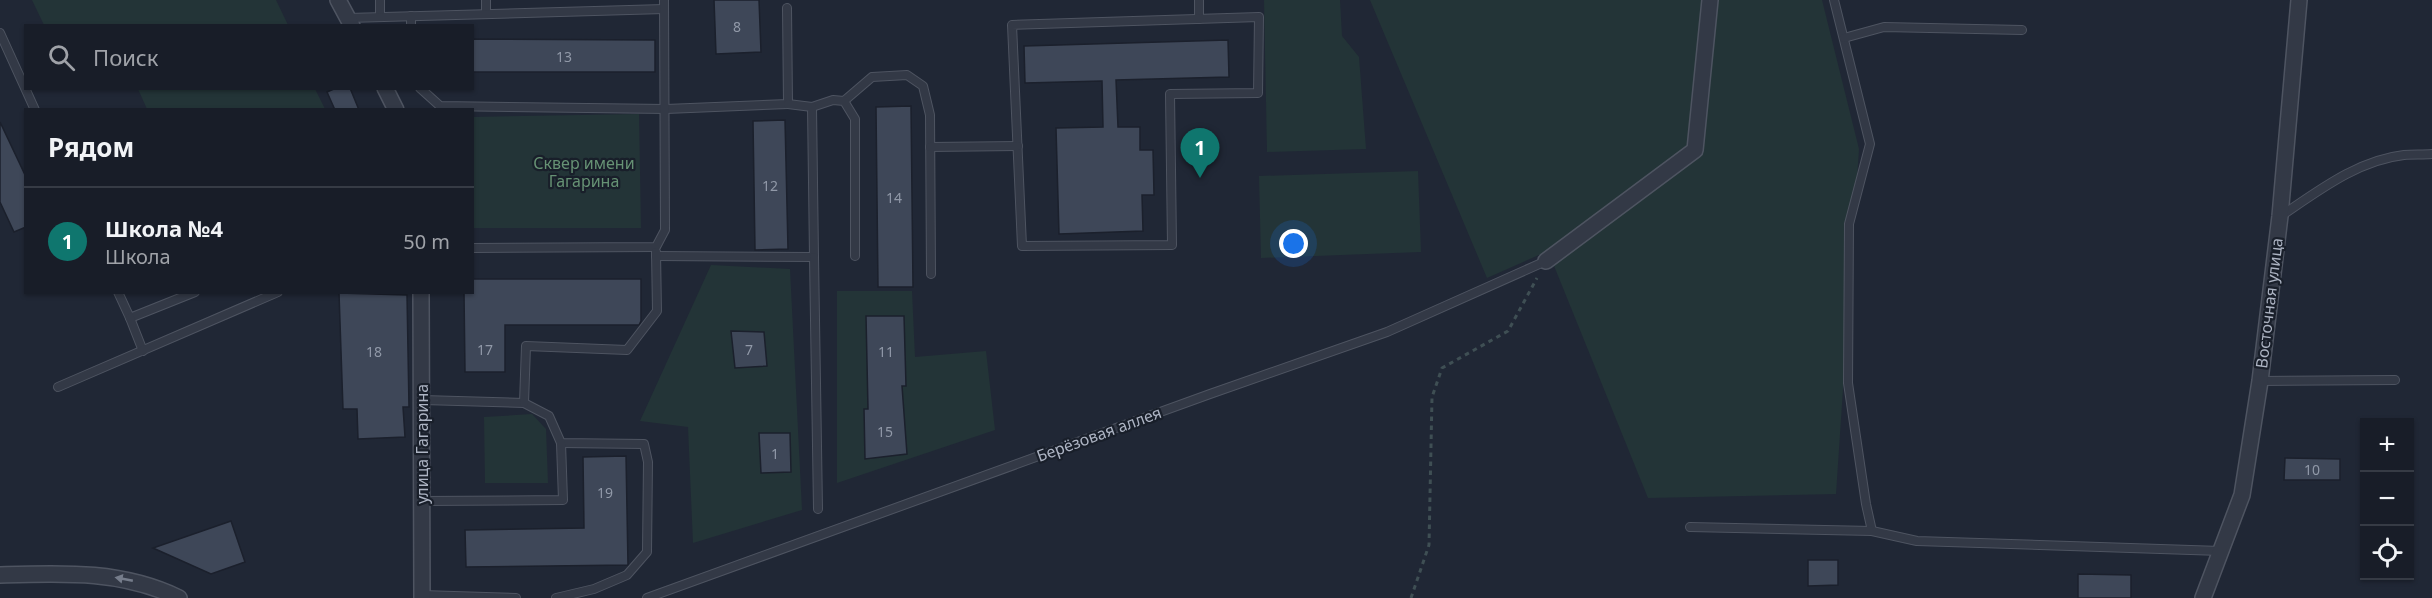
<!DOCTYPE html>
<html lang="ru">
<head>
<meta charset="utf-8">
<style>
  body { margin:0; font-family:"Noto Sans",sans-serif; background:#212630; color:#f1f3f6 }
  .controls { position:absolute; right:18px; bottom:18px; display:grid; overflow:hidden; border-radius:0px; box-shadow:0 2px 4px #0004 }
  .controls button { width:54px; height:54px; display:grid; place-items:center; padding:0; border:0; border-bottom:2px solid #363b45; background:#181d28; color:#f1f3f6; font:30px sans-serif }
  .you { position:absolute; left:1294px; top:244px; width:21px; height:21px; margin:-15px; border:4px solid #fff; border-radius:50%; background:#1a73e8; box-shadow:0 0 0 9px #1a73e833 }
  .badge { display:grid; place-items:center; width:39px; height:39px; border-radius:50%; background:#0f766e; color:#fff; font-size:20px; font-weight:700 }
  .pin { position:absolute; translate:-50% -50px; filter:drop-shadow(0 2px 3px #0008) }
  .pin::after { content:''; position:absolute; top:32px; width:21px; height:18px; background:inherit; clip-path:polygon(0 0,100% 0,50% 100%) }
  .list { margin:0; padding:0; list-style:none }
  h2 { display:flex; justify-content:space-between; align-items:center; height:78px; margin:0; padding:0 24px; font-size:26px }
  h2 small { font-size:20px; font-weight:400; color:#9fa2a8 }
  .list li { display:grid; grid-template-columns:39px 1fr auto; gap:18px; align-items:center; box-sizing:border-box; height:108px; padding:0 24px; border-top:2px solid #363b45 }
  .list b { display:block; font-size:22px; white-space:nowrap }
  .list p { margin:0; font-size:20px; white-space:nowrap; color:#9fa2a8 }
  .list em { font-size:20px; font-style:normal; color:#9fa2a8 }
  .icon { flex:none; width:33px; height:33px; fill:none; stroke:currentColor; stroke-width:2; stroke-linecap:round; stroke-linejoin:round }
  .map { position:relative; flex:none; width:2432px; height:598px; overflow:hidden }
  .search { position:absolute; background:#181d28; box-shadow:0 2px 4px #0004; left:24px; top:24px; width:450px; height:66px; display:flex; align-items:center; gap:15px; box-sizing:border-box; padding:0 21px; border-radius:0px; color:#9fa2a8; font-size:22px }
  .panel { position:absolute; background:#181d28; box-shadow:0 2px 4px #0004; left:24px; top:108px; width:450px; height:186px; border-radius:0px }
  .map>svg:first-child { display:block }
  .green { fill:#233437 }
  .building { fill:#3e4758; stroke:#1b202c; stroke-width:1.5 }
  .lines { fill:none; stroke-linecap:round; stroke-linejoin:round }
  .lane-casing { stroke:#4e5461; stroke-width:10 }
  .street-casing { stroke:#4e5461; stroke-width:18 }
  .path { stroke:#3f4f54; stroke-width:3; stroke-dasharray:4.5 4.5; stroke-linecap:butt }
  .lane { stroke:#333946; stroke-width:8 }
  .street { stroke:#333946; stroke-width:15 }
  .oneway { fill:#767d8b }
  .labels { text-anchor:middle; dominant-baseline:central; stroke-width:4.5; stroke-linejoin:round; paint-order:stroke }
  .number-label { font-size:14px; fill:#9199a8 }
  .park-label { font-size:16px; fill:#669274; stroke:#191f2a }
  .street-label { font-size:16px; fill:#adb4c3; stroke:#191f2a }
</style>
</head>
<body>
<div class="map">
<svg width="2432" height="598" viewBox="0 0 2432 598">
  <rect width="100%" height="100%" fill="#202735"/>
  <g class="green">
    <polygon points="32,0 276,0 288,25 44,25"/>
    <polygon points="1264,0 1340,0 1342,36 1359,57 1366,149 1267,152"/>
    <polygon points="1370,0 1822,0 1859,149 1836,494 1648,498 1548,251 1487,278"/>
    <polygon points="138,89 315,89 325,109 147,109"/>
    <polygon points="639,114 641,228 473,228 473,117"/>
    <polygon points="1418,171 1421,252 1261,258 1259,176"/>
    <polygon points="711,265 790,269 802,510 693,543 688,427 640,421"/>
    <polygon points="837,291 912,291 915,357 986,351 995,430 837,483"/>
    <polygon points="532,414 546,429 548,483 485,483 484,417"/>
  </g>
  <g class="building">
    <polygon points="714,0 759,0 761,52 716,54"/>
    <polygon points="472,39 655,40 655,72 472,72"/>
    <polygon points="1228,40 1229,77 1116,80 1118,127 1140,127 1140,150 1153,150 1154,195 1142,195 1143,231 1059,234 1056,128 1103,127 1102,81 1025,83 1024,46"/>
    <polygon points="336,88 350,88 359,110 335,110 327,92"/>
    <polygon points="911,106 913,287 878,287 876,107"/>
    <polygon points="785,120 788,249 755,250 753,121"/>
    <polygon points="0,122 26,177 26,227 14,232 0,202"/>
    <polygon points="472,279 641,279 641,321 639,325 505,325 505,372 465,372 464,292 472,292"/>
    <polygon points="339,293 407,295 409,407 403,407 405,437 358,439 357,409 343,409"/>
    <polygon points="866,316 904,316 906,386 902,386 907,454 865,459 864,409 868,409"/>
    <polygon points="731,331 764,332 767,366 735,368"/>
    <polygon points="759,433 790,433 791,472 761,473"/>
    <polygon points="626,456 628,565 466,567 465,530 584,528 583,457"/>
    <polygon points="2285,458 2340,459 2340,480 2284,480"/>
    <polygon points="231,521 245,562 211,574 153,548"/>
    <polygon points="1808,560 1838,560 1838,585 1808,586"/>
    <polygon points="2078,574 2131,575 2131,598 2078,598"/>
  </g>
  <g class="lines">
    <defs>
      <g id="lane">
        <polyline points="380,0 380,17"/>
        <polyline points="486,0 486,12"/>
        <polyline points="1199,0 1199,19"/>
        <polyline points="1834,0 1870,144 1849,224 1848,383 1866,504 1872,531"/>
        <polyline points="411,16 411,26"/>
        <polygon points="1259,17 1258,93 1170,94 1172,245 1022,246 1012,25"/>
        <polyline points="348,18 664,9"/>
        <polyline points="0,33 35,110"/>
        <polyline points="1844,38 1884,27 2022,30"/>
        <polyline points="420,88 440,106 666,109 788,104 787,8"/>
        <polyline points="844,101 872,77 907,75 923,86 930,115 931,274"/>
        <polyline points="812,107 833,100 844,101 855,119 855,256"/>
        <polyline points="930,147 1018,146"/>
        <path d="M2281,216C2318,191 2358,160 2404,155C2413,154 2423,155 2432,154"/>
        <polyline points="472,248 656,247 665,230 664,0"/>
        <polyline points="656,256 814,257 812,107 788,104"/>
        <polyline points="814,257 818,509"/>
        <polyline points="118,292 130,318 195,292"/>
        <polyline points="130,318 143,351"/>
        <polyline points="2260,381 2395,380"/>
        <polyline points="58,387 278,292"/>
        <polyline points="423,400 524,403 549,416 561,443 644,444 648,462 647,552 627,575 594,589 556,598"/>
        <polyline points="524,403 526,346 627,350 657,311 656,252"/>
        <polyline points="422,501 563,500 561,443"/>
        <polyline points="1690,527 1872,531 1917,541 2221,551"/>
        <polyline points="422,595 516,598"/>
        <polyline points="647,598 1210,394 1387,332 1546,261"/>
      </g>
      <g id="street">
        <polyline points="338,0 352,26"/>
        <polyline points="385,88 396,110"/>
        <polyline points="1546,261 1695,150 1710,0"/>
        <polyline points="421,292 422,598"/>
        <path d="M0,575C62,573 122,570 179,598"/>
        <polyline points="2203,598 2242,495 2260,381 2280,216 2299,0"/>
      </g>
    </defs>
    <use href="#lane" class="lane-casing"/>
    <use href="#street" class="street-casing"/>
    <polyline class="path" points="1411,598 1429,545 1432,397 1442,368 1508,331 1537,278"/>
    <use href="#lane" class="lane"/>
    <use href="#street" class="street"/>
  </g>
  <defs><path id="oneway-solid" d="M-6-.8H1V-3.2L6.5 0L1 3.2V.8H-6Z" transform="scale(1.5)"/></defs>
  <use class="oneway" href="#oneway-solid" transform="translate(124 579) rotate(-169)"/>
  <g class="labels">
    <g class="number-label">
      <text x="737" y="26">8</text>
      <text x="564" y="56">13</text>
      <text x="770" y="185">12</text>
      <text x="894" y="197">14</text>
      <text x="485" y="349">17</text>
      <text x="749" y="349">7</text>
      <text x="374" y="351">18</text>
      <text x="886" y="351">11</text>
      <text x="885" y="431">15</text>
      <text x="775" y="453">1</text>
      <text x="2312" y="469">10</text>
      <text x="605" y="492">19</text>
    </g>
    <g class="park-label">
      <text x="584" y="163">Сквер имени<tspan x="584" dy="18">Гагарина</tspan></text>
    </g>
    <g class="street-label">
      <text transform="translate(2269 303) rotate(-83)">Восточная улица</text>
      <text transform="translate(1099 434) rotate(-20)">Берёзовая аллея</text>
      <text transform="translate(422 444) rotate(-90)">улица Гагарина</text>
    </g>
  </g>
</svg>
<div class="controls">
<button>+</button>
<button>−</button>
<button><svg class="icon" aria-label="locate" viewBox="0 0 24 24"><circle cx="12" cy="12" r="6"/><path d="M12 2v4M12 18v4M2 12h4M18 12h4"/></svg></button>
</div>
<div class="you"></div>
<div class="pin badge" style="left:1200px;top:178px">1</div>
<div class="search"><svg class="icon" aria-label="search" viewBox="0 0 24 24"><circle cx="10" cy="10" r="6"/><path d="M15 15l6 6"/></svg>Поиск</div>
<section class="panel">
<h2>Рядом<small></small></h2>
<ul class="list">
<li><span class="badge">1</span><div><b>Школа №4</b><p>Школа</p></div><em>50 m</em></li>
</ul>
</section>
</div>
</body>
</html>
